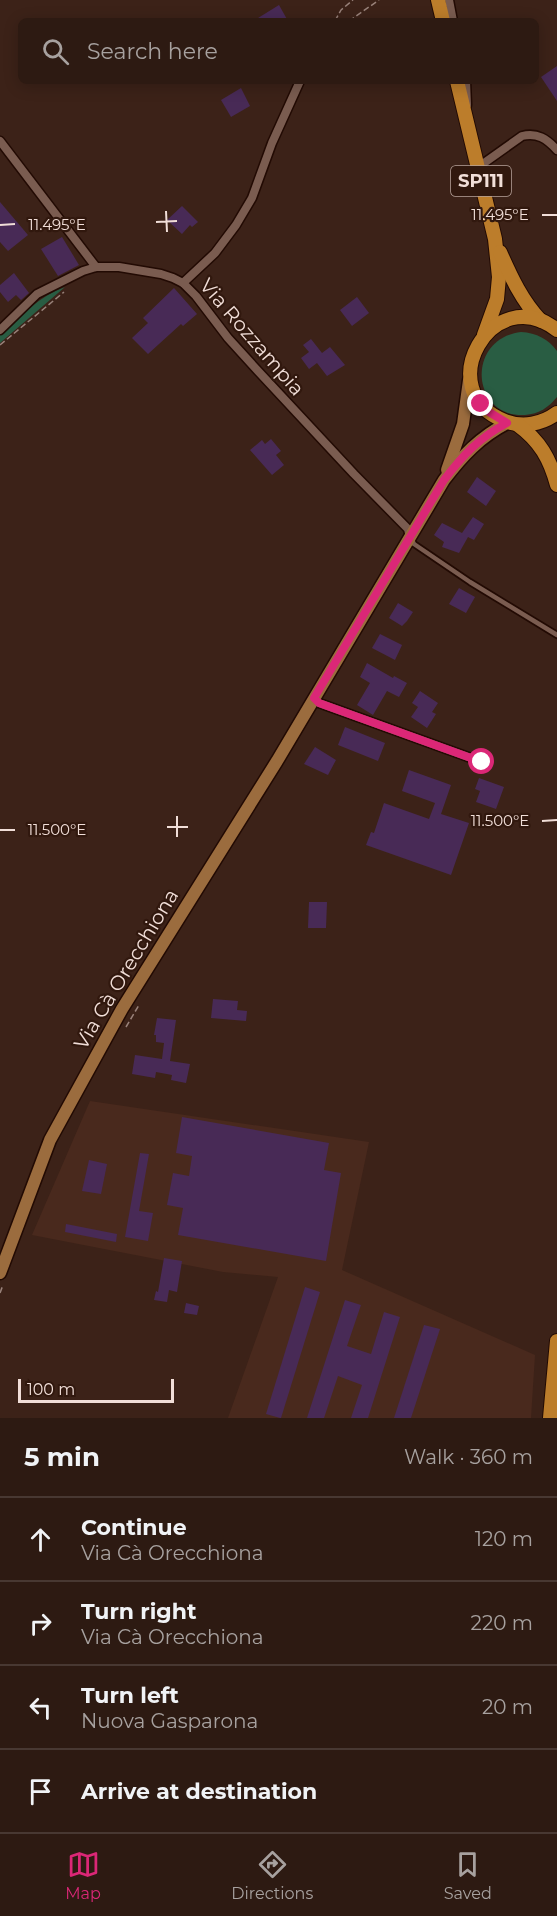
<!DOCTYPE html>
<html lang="en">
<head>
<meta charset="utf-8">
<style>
  body { margin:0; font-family:Montserrat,sans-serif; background:#35231b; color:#f1f3f6 }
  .scale { position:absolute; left:18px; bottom:15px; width:156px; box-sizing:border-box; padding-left:6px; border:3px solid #f1ded8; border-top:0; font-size:16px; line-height:21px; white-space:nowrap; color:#f1ded8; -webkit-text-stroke:4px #31180e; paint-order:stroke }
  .stop { position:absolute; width:18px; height:18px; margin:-14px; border:4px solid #db2777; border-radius:50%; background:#fff }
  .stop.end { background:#db2777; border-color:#fff; box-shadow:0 2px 6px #0008 }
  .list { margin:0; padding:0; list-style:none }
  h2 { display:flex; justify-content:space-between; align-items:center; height:78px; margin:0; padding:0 24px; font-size:26px }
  h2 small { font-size:20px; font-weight:400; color:#a7a19f }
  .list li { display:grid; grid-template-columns:39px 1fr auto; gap:18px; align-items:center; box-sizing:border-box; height:84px; padding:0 24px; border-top:2px solid #483832 }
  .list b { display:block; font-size:22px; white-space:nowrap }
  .list p { margin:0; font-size:20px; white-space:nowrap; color:#a7a19f }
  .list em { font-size:20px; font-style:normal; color:#a7a19f }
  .icon { flex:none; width:33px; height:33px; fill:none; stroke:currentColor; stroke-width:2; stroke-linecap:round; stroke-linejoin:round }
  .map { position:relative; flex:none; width:557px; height:1418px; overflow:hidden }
  .search { position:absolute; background:#2d1a12; box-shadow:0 3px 15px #0003; left:18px; right:18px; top:18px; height:66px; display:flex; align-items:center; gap:15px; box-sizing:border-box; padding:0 21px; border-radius:9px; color:#a7a19f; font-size:22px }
  .sheet { height:414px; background:#2d1a12 }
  nav { display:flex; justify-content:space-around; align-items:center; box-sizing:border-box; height:84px; border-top:2px solid #483832; background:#2d1a12; font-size:16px; color:#a7a19f }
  nav a { display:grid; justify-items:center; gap:3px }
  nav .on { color:#db2777 }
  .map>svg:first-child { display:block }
  .built { fill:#49291d }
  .green { fill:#295d43 }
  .building { fill:#482a56 }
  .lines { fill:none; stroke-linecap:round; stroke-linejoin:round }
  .lane-casing { stroke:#220a03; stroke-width:8 }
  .street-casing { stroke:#220a03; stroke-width:11 }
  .secondary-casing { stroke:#220a03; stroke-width:15 }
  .primary-casing { stroke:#220a03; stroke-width:16 }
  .path { stroke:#99827a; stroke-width:1.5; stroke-dasharray:6 3; stroke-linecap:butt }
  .lane { stroke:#7a5c50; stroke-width:4.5 }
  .street { stroke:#7a5c50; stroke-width:8 }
  .secondary { stroke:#9b6c3e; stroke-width:12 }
  .primary { stroke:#bc7d2b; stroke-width:14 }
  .route { stroke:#db2777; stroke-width:8 }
  .ticks { fill:none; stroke:#f1ded8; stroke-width:2 }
  .labels { text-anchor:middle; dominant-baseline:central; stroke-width:4.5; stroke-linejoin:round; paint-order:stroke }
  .shield { fill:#31180e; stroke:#b7a39b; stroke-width:1.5 }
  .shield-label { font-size:18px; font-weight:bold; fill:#f1ded8 }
  .street-label { font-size:20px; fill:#f1ded8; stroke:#31180e }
  .ticks-label { font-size:15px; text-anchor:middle; fill:#f1ded8; stroke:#31180e; stroke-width:4.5; stroke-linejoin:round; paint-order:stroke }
</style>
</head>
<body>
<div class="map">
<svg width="557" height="1418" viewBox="0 0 557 1418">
  <rect width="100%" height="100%" fill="#3c2218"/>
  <polygon class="built" points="90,1101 369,1142 342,1270 535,1355 531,1418 228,1418 278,1277 223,1272 32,1235"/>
  <g class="green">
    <path d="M65,287L0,343V334C20,316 40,296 65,287Z"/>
    <path d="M521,332C537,333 548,339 557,351V397C549,407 539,414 525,415C471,418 465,339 521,332Z"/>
  </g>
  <g class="building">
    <polygon points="279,5 288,21 253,21"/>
    <polygon points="557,66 557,101 541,77"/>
    <polygon points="241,88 250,106 231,117 221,100"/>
    <polygon points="0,202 28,235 8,251 0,242"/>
    <polygon points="182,206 198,222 192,227 190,225 182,234 167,220"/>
    <polygon points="62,237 79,265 58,276 41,249"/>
    <polygon points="14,273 29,293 21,300 16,295 8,302 0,292 0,285"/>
    <polygon points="174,288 197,314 183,326 181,324 148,354 132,338 148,323 143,318"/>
    <polygon points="357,297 369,313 352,326 340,310"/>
    <polygon points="311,339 322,353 330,347 345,365 327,376 317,363 309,369 301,358 309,352 303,345"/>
    <polygon points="271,439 281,451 276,455 284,465 272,475 250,450 262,440 265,444"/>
    <polygon points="477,477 496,491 486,506 467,492"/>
    <polygon points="473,517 484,524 474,540 468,537 459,553 442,547 444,542 434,535 442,523 462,533"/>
    <polygon points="459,588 475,597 466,613 449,604"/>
    <polygon points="398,603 413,612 407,621 402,626 389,618"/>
    <polygon points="380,634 402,645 395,660 372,648"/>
    <polygon points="367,663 393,678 394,676 407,683 399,697 387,691 373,715 357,705 370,683 360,677"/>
    <polygon points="420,691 438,703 432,712 436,714 427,728 411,717 418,707 412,703"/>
    <polygon points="345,727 385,743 378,761 338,745"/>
    <polygon points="315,747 336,760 328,775 304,764"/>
    <polygon points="409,770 451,785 441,814 469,823 451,875 366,845 371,832 374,833 384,803 429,819 435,803 402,791"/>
    <polygon points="479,778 504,787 496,809 476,802 480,791 475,789"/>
    <polygon points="309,902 327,902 326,928 308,928"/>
    <polygon points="213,999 238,1001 237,1010 247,1011 246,1021 211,1018"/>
    <polygon points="157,1018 176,1020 170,1061 190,1064 186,1083 171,1080 172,1075 156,1072 155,1078 132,1074 135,1055 162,1059 164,1043 156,1042 156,1035 154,1035"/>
    <polygon points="182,1117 329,1143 324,1170 341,1173 326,1261 178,1235 183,1208 167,1205 173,1173 189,1176 192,1156 176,1153"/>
    <polygon points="140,1153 149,1154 139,1211 153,1213 148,1241 125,1237"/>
    <polygon points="89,1160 107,1164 101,1194 82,1191"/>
    <polygon points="66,1224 117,1234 116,1242 65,1232"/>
    <polygon points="164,1258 182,1261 177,1292 169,1290 167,1302 154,1300 156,1291 158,1292"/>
    <polygon points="305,1287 320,1292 281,1418 280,1418 266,1414"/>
    <polygon points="345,1300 361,1305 347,1346 371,1354 384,1312 400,1317 368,1418 351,1418 362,1385 338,1376 324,1418 307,1418"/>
    <polygon points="186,1303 199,1306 197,1315 184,1313"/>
    <polygon points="424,1325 440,1329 411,1418 394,1418"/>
  </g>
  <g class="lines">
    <defs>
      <polyline id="lane" points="411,539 414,544 470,582 557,635"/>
      <g id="street">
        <polyline points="449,0 453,21"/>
        <polyline points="466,81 467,105"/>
        <polyline points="0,141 96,267"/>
        <path d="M477,168L522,136C537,132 547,139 557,150"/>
        <polyline points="183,283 215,253 236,225 252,198 272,143 300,81"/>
        <polyline points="0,330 37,294 83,271 96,267 119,267 161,274 173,278 183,283 196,296 228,338 258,371 354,474 408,529 410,537"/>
        <polyline points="314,698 319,703 482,762"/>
      </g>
      <g id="secondary">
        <polyline points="447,470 463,424 469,380"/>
        <path d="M0,1273L50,1140L122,1009L277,761L444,480C462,456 480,437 507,423"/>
      </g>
      <g id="primary">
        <polyline points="438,0 443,21"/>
        <polyline points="457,81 495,239 499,277 497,299 484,335"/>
        <path d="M500,252C511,277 522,301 541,321"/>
        <path d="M557,330C492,279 429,392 505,421C523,428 542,424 557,413"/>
        <path d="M518,425C540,441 550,459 557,485"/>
        <polyline points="550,1418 557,1341"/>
      </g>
    </defs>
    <use href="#lane" class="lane-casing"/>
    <use href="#street" class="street-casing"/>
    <use href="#secondary" class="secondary-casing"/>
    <use href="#primary" class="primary-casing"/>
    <g class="path">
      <polyline points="335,21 341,10 353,0"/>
      <polyline points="349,21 379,0"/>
      <polyline points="0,345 64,292"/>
      <polyline points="126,1027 139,1005"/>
      <polyline points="0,1293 3,1285"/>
    </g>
    <use href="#lane" class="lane"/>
    <use href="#street" class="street"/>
    <use href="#secondary" class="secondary"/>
    <use href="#primary" class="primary"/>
  </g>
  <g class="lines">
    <path class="route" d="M481,404L489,412L507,423C480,437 462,456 444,480L314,698L319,703L482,762"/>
  </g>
  <path class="ticks" d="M166,211L167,232M542,215H557M156,222L177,221M0,225L15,224M177,816V837M542,821L557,820M167,827H188M0,830H15"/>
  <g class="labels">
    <rect class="shield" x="451" y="166" width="60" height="30" rx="4.5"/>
    <g class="shield-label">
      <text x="481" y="181">SP111</text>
    </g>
    <g class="street-label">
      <text transform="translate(252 337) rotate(49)">Via Rozzampia</text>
      <text transform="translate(126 969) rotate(-59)">Via Cà Orecchiona</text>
    </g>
  </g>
  <g class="ticks-label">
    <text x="500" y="220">11.495°E</text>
    <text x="57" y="230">11.495°E</text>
    <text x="500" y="826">11.500°E</text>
    <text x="57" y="835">11.500°E</text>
  </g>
</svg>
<div class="scale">100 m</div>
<div class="stop" style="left:482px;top:762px"></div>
<div class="stop end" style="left:481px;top:404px"></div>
<div class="search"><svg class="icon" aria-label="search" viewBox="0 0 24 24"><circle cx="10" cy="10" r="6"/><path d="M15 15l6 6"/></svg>Search here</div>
</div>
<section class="sheet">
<h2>5 min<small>Walk · 360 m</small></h2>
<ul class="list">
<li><svg class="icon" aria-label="ahead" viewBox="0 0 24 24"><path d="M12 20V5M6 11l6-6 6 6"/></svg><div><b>Continue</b><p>Via Cà Orecchiona</p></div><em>120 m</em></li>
<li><svg class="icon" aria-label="right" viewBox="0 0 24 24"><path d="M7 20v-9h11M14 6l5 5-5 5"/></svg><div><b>Turn right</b><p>Via Cà Orecchiona</p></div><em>220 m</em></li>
<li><svg class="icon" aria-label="left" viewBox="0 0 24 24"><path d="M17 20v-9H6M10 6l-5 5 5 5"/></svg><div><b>Turn left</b><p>Nuova Gasparona</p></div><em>20 m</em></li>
<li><svg class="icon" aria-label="arrive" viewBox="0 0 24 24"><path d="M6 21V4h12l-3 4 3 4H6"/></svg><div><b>Arrive at destination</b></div></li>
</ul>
</section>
<nav>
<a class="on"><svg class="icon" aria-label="map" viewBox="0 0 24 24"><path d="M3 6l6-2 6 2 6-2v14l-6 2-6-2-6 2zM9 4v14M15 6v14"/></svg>Map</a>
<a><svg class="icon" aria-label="directions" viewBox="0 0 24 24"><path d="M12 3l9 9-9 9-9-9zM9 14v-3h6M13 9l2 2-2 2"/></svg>Directions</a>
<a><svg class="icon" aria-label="saved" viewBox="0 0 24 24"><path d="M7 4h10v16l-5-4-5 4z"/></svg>Saved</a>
</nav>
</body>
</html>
